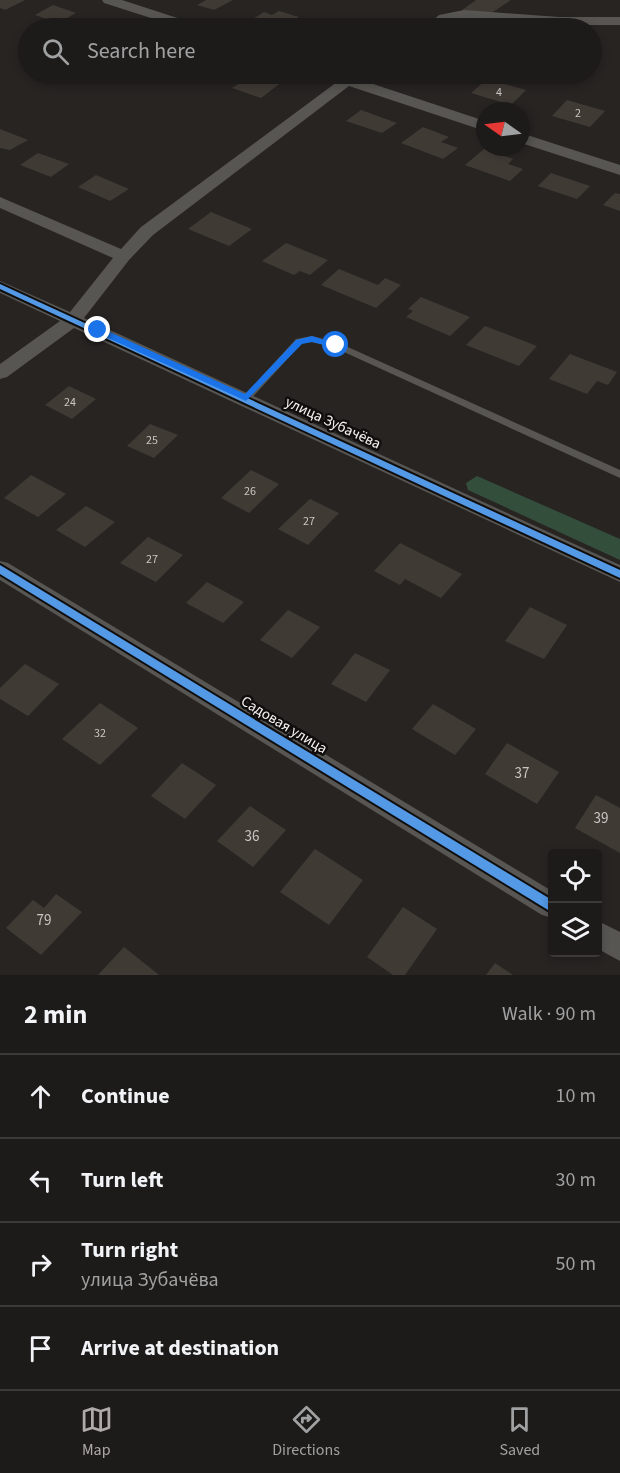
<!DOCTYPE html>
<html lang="en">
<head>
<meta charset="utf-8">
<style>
  body { margin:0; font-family:"Source Sans 3",sans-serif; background:#252423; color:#f1f3f6 }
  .controls { position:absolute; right:18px; bottom:18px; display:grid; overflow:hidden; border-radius:6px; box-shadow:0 3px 9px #0003 }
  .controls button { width:54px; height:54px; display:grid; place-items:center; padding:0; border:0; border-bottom:2px solid #3b3939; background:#1d1b1a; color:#f1f3f6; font:30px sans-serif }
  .compass { position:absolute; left:476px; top:102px; width:54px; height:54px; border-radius:50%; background:#1d1b1a; box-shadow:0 3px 9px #0003; rotate:284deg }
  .stop { position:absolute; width:18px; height:18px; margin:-14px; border:4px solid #1a73e8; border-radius:50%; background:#fff }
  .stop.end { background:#1a73e8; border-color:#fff; box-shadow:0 2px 6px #0008 }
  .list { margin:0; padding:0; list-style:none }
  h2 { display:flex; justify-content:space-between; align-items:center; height:78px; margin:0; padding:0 24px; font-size:26px }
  h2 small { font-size:20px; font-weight:400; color:#a0a1a2 }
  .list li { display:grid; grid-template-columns:39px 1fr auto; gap:18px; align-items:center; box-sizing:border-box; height:84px; padding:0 24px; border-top:2px solid #3b3939 }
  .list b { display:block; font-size:22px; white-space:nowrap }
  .list p { margin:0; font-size:20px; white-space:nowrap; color:#a0a1a2 }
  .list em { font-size:20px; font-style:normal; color:#a0a1a2 }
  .icon { flex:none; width:33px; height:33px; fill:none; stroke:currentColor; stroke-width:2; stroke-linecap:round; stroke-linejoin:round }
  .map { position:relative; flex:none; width:620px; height:975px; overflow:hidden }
  .search { position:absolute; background:#1d1b1a; box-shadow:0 3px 9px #0003; left:18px; right:18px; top:18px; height:66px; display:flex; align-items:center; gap:15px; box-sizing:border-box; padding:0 21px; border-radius:33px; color:#a0a1a2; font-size:22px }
  .sheet { height:414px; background:#1d1b1a }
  nav { display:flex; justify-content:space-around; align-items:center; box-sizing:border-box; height:84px; border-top:2px solid #3b3939; background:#1d1b1a; font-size:16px; color:#a0a1a2 }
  nav a { display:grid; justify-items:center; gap:3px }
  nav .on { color:#aeaba9 }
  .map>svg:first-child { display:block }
  .forest { fill:#344e3c }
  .building { fill:#403a35 }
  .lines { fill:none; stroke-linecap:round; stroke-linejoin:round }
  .service { fill:#575652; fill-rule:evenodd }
  .minor { fill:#575652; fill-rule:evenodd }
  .cycleway-casing { stroke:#100e0d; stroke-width:4 }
  .cycleway { fill:#5399e6; fill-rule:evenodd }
  .route { fill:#1a73e8 }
  .labels { text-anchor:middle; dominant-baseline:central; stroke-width:5; stroke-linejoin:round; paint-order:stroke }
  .number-label { font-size:12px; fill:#c9c6c3 }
  .street-label { font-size:15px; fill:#f7f4f2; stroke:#100e0d }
  .near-number-label { font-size:15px; fill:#c9c6c3 }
</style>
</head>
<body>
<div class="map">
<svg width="620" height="975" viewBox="0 0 620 975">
  <rect width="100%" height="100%" fill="#272422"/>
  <polygon class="forest" points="477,476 620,539 620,560 468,490 466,483"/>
  <g class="building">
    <polygon points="0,0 25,0 5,10 0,8"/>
    <polygon points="206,0 233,0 214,10 197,5"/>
    <polygon points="476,0 511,0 490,14 462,10"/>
    <polygon points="53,5 76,13 58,23 35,15"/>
    <polygon points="279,11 299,17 280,28 251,20 264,12 272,15"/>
    <polygon points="100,21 119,28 85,28"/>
    <polygon points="254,74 282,82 261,98 232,88"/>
    <polygon points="419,74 450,74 441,81"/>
    <polygon points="487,79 526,90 511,105 471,93"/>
    <polygon points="567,100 605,111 590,127 552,116"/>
    <polygon points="361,110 397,123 382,133 346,121"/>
    <polygon points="423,127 449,137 441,142 458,148 443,159 401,143"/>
    <polygon points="0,129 28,140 10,150 0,148"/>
    <polygon points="484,149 513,159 508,164 523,169 510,181 465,165"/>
    <polygon points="38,153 69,164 51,177 20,165"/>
    <polygon points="551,173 590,186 577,199 538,186"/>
    <polygon points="96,175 129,189 110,201 78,187"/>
    <polygon points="615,193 620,194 620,211 603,205"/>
    <polygon points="211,212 252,229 229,246 188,229"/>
    <polygon points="286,243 328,260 310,275 300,271 294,275 262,261"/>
    <polygon points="339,269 378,285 385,278 401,285 376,308 321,285"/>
    <polygon points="421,297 470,317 450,336 406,317 413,311 408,309"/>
    <polygon points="485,326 537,346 519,366 466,345"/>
    <polygon points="570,354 617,372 608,385 597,381 587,394 549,379"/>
    <polygon points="69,386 96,399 72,419 45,405"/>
    <polygon points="150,424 178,435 154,458 127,446"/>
    <polygon points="251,470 279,484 249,513 221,498"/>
    <polygon points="31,475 66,494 38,517 4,498"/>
    <polygon points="310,499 339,513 308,545 278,529"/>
    <polygon points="86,506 115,522 85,547 56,530"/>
    <polygon points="148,537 183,555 156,582 120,563"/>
    <polygon points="400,543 462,574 441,598 405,579 400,585 374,571"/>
    <polygon points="207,582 244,602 223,623 186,603"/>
    <polygon points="530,607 567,625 544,659 505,641"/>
    <polygon points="288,610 320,627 292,658 260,640"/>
    <polygon points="355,653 390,670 366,702 331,684"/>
    <polygon points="25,664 59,684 28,716 0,699 0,688"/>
    <polygon points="100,703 138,728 100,765 62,739"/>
    <polygon points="433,704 476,729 455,755 412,729"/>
    <polygon points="507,743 559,772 537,804 485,774"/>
    <polygon points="182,763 216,785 185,819 151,796"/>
    <polygon points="596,795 620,808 620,853 575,828"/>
    <polygon points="250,806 286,830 253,867 217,841"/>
    <polygon points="315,849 363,880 329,925 280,892"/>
    <polygon points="56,894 82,912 41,955 6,928 33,900 44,908"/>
    <polygon points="403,907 437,929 405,975 393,975 367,957"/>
    <polygon points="124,947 159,975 98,975"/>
    <polygon points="495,963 513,975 486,975"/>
  </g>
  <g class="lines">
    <polygon class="service" points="312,336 339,343 620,470 620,478 333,347 312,342 302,343 249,401 243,401 241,399 243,397 296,339"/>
    <g class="minor">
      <polygon points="102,0 122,0 199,25 201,28 182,28 104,3"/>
      <polygon points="464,10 559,17 620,17 620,25 559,25 464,18 448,21 439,28 424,28 439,15"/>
      <polygon points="321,74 373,74 371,77 361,80 485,121 485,131 349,86 153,235 129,260 84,318 620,565 620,582 74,328 7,377 0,379 0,364 60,321 0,293 0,281 70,312 113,258 0,208 0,197 121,249 141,227 337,82 323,77"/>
      <polygon points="521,133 620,165 620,175 521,143"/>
      <polygon points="0,561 8,563 552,891 552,918 542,915 0,580"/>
      <polygon points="598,921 620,932 620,961 598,949"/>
    </g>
    <defs>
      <g id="cycleway">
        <polygon points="0,284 620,570 620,578 0,289"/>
        <polygon points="0,565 552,900 552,911 548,910 0,574"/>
      </g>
    </defs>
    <use href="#cycleway" class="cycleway-casing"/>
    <use href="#cycleway" class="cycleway"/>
  </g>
  <polygon class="route" points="95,328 101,328 245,394 296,340 312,336 340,345 336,348 312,342 302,344 246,401 95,332"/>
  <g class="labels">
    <g class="number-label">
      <text x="499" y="92">4</text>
      <text x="578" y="113">2</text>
      <text x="70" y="402">24</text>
      <text x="152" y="440">25</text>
      <text x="250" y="491">26</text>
      <text x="309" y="521">27</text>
      <text x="152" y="559">27</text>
      <text x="100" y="733">32</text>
    </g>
    <g class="street-label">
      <text transform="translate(333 423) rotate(25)">улица Зубачёва</text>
      <text transform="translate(284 725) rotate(31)">Садовая улица</text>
    </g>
    <g class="near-number-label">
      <text x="522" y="773">37</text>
      <text x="601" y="818">39</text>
      <text x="252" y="836">36</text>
      <text x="44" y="920">79</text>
    </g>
  </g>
</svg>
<div class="controls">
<button><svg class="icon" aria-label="locate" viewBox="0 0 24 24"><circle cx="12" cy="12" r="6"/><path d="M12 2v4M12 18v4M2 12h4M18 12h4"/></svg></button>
<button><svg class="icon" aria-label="layers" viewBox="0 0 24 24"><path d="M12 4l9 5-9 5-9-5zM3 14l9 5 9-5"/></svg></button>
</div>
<svg class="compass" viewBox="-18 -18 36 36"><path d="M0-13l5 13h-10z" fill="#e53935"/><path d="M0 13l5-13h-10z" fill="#a0a1a2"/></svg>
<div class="stop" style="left:336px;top:345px"></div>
<div class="stop end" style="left:98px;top:330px"></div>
<div class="search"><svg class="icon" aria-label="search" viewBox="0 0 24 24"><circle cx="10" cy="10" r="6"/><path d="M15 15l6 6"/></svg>Search here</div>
</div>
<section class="sheet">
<h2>2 min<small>Walk · 90 m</small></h2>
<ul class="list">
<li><svg class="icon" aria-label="ahead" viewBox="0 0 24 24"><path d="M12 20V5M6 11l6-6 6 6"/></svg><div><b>Continue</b></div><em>10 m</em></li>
<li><svg class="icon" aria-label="left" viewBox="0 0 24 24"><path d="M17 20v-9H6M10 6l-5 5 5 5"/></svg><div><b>Turn left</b></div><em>30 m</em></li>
<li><svg class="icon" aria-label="right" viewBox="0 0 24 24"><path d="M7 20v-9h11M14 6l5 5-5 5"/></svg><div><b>Turn right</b><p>улица Зубачёва</p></div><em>50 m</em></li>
<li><svg class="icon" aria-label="arrive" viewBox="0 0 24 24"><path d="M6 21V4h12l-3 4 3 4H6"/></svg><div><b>Arrive at destination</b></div></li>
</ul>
</section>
<nav>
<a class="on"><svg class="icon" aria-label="map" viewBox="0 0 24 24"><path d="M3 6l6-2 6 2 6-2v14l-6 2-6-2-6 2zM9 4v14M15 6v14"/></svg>Map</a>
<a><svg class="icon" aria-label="directions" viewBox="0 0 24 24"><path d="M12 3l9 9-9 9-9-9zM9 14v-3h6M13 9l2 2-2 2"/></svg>Directions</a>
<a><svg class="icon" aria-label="saved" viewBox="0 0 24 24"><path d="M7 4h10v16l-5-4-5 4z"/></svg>Saved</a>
</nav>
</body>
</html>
